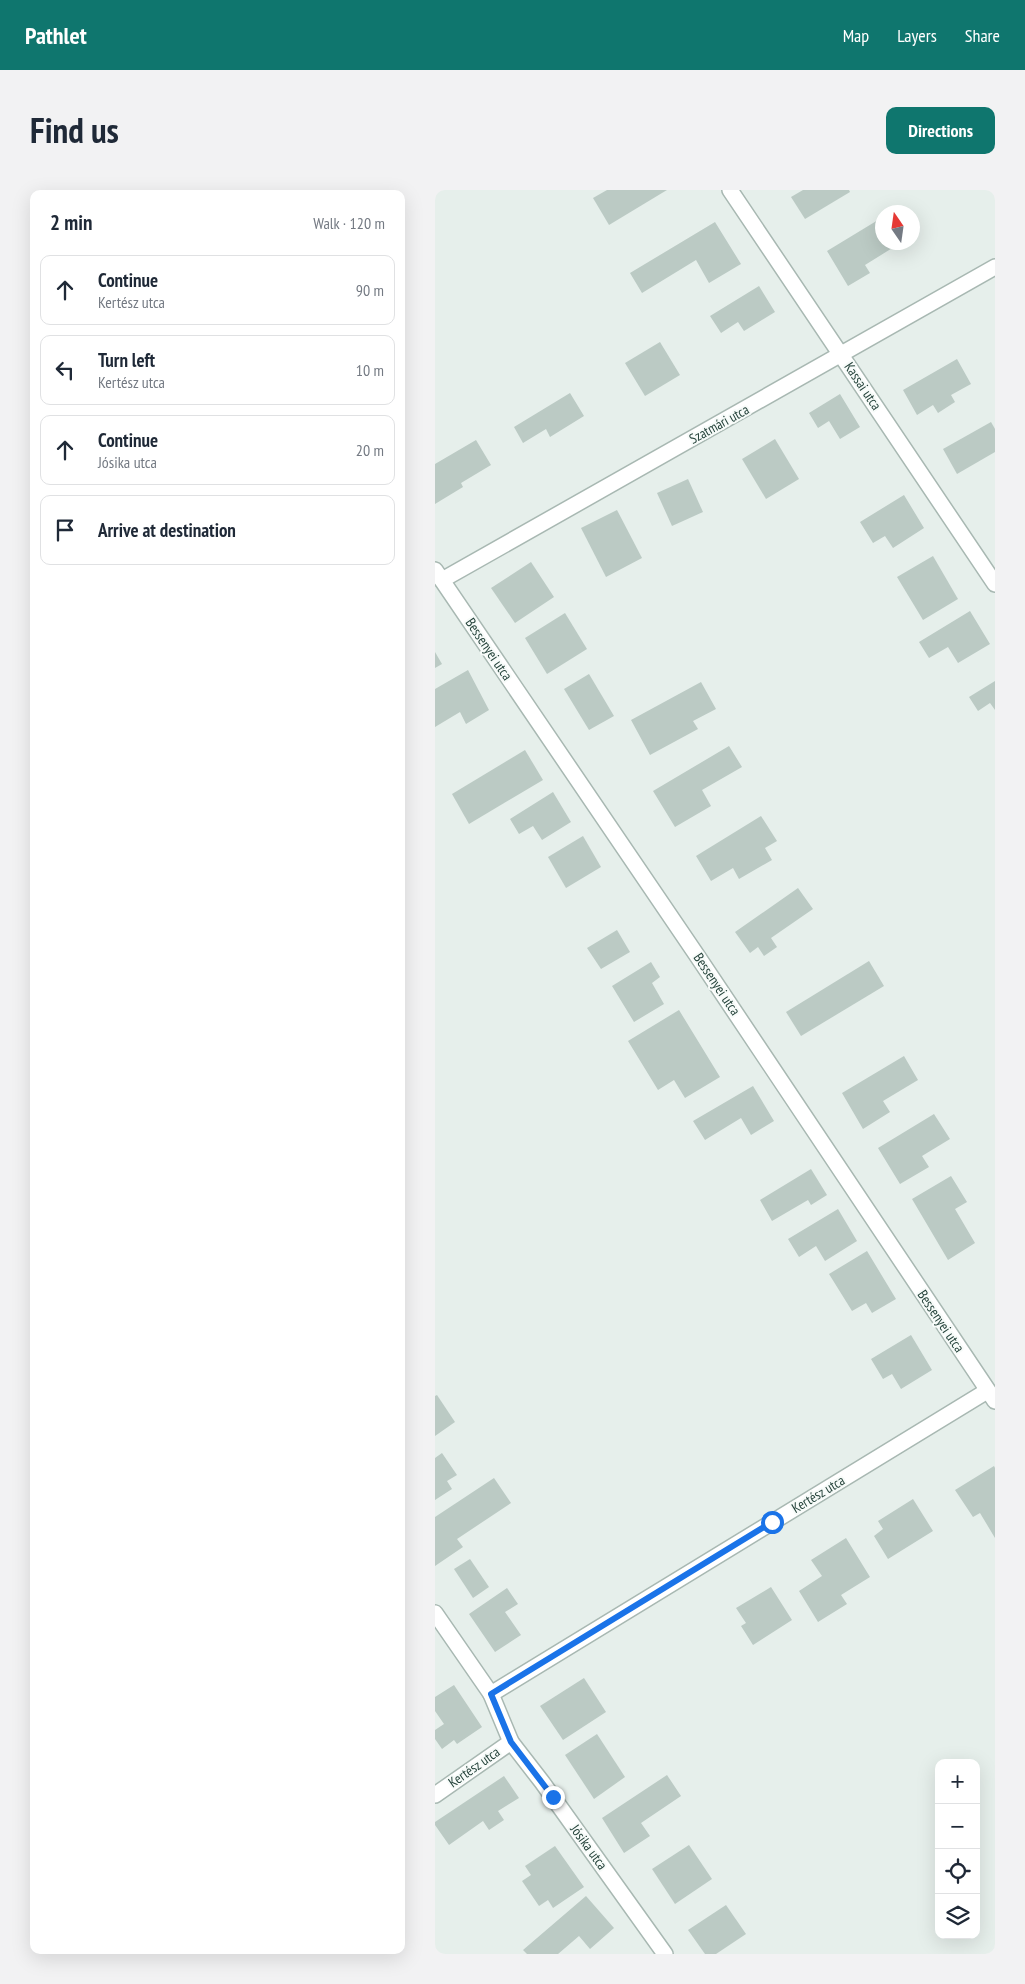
<!DOCTYPE html>
<html lang="en">
<head>
<meta charset="utf-8">
<style>
  body { margin:0; font-family:"PT Sans Narrow",sans-serif; background:#f2f2f3; color:#1f2937 }
  .controls { position:absolute; right:15px; bottom:15px; display:grid; overflow:hidden; border-radius:10px; box-shadow:0 5px 20px #0002 }
  .controls button { width:45px; height:45px; display:grid; place-items:center; padding:0; border:0; border-bottom:1px solid #e0e1e3; background:#fff; color:#1f2937; font:25px sans-serif }
  .compass { position:absolute; left:440px; top:15px; width:45px; height:45px; border-radius:50%; background:#fff; box-shadow:0 5px 20px #0002; rotate:347deg }
  .stop { position:absolute; width:15px; height:15px; margin:-11px; border:4px solid #1a73e8; border-radius:50%; background:#fff }
  .stop.end { background:#1a73e8; border-color:#fff; box-shadow:0 1px 5px #0008 }
  .list { margin:0; padding:0; list-style:none }
  h2 { display:flex; justify-content:space-between; align-items:center; height:65px; margin:0; padding:0 20px; font-size:21px }
  h2 small { font-size:16px; font-weight:400; color:#747a83 }
  .list li { display:grid; grid-template-columns:32px 1fr auto; gap:15px; align-items:center; box-sizing:border-box; height:70px; margin:0 10px 10px; padding:0 10px; border:1px solid #e0e1e3; border-radius:10px }
  .list b { display:block; font-size:19px; white-space:nowrap }
  .list p { margin:0; font-size:16px; white-space:nowrap; color:#747a83 }
  .list em { font-size:16px; font-style:normal; color:#747a83 }
  .icon { flex:none; width:28px; height:28px; fill:none; stroke:currentColor; stroke-width:2; stroke-linecap:round; stroke-linejoin:round }
  .map { position:relative; flex:none; width:560px; height:1764px; overflow:hidden; border-radius:10px }
  header { display:flex; align-items:center; gap:30px; box-sizing:border-box; height:70px; padding:0 25px; background:#0f766e; color:#fff }
  header strong { font-size:24px }
  nav { display:flex; gap:28px; margin-inline-start:auto; font-size:18px }
  .intro { display:flex; align-items:center; justify-content:space-between; box-sizing:border-box; height:120px; padding:0 30px }
  h1 { margin:0; font-size:35px }
  .button { padding:12px 22px; border-radius:10px; background:#0f766e; color:#fff; font-size:18px; font-weight:700 }
  main { display:flex; gap:30px; padding:0 30px }
  aside { flex:1; background:#fff; border-radius:10px; box-shadow:0 5px 20px #0002 }
  .map>svg:first-child { display:block }
  .building { fill:#bbcac4 }
  .lines { fill:none; stroke-linecap:round; stroke-linejoin:round }
  .minor-casing { stroke:#a8b8b2; stroke-width:18 }
  .minor { stroke:#fff; stroke-width:15 }
  .route { stroke:#1a73e8; stroke-width:6 }
  .labels { text-anchor:middle; dominant-baseline:central; stroke-width:4; stroke-linejoin:round; paint-order:stroke }
  .street-label { font-size:14px; fill:#24423a; stroke:#f7fbf9 }
</style>
</head>
<body>
<header>
<strong>Pathlet</strong>
<nav><a>Map</a><a>Layers</a><a>Share</a></nav>
</header>
<div class="intro"><h1>Find us</h1><a class="button">Directions</a></div>
<main>
<aside>
<h2>2 min<small>Walk · 120 m</small></h2>
<ul class="list">
<li><svg class="icon" aria-label="ahead" viewBox="0 0 24 24"><path d="M12 20V5M6 11l6-6 6 6"/></svg><div><b>Continue</b><p>Kertész utca</p></div><em>90 m</em></li>
<li><svg class="icon" aria-label="left" viewBox="0 0 24 24"><path d="M17 20v-9H6M10 6l-5 5 5 5"/></svg><div><b>Turn left</b><p>Kertész utca</p></div><em>10 m</em></li>
<li><svg class="icon" aria-label="ahead" viewBox="0 0 24 24"><path d="M12 20V5M6 11l6-6 6 6"/></svg><div><b>Continue</b><p>Jósika utca</p></div><em>20 m</em></li>
<li><svg class="icon" aria-label="arrive" viewBox="0 0 24 24"><path d="M6 21V4h12l-3 4 3 4H6"/></svg><div><b>Arrive at destination</b></div></li>
</ul>
</aside>
<div class="map">
<svg width="560" height="1764" viewBox="0 0 560 1764">
  <rect width="100%" height="100%" fill="#e6efeb"/>
  <g class="building">
    <polygon points="172,0 232,0 174,35 158,8"/>
    <polygon points="368,0 414,0 415,2 370,29 356,7"/>
    <polygon points="448,27 448,52 467,52 430,75 435,83 413,96 392,61"/>
    <polygon points="280,32 306,74 274,93 261,70 207,103 195,83"/>
    <polygon points="324,96 340,122 309,141 303,132 286,143 275,126"/>
    <polygon points="225,152 245,185 210,206 190,173"/>
    <polygon points="522,169 536,194 516,205 520,212 503,223 498,215 482,225 468,200"/>
    <polygon points="135,203 149,226 115,247 111,239 88,253 79,237"/>
    <polygon points="405,204 425,237 405,249 394,231 383,238 374,223"/>
    <polygon points="556,232 560,239 560,262 522,284 508,259"/>
    <polygon points="340,249 364,289 331,309 307,269"/>
    <polygon points="41,250 56,275 26,293 28,297 0,314 0,274"/>
    <polygon points="253,289 268,322 237,336 222,303"/>
    <polygon points="469,305 489,338 458,358 450,346 438,353 425,332"/>
    <polygon points="182,320 207,368 171,387 146,338"/>
    <polygon points="498,366 523,409 488,430 462,387"/>
    <polygon points="96,372 119,407 80,433 56,398"/>
    <polygon points="535,421 555,454 523,473 513,457 494,468 484,452"/>
    <polygon points="130,423 152,459 112,484 90,448"/>
    <polygon points="0,462 7,474 0,478"/>
    <polygon points="33,480 54,520 31,534 25,522 0,537 0,499"/>
    <polygon points="154,484 179,526 154,540 129,499"/>
    <polygon points="560,491 560,520 555,513 543,521 534,507"/>
    <polygon points="266,492 281,519 258,531 263,539 215,565 196,530"/>
    <polygon points="294,556 307,577 267,600 276,616 240,637 218,601"/>
    <polygon points="90,560 108,590 34,634 17,604"/>
    <polygon points="118,602 136,632 107,650 98,636 84,644 75,629"/>
    <polygon points="326,626 342,651 330,658 337,670 304,689 298,678 276,691 261,666"/>
    <polygon points="148,646 166,677 131,698 113,667"/>
    <polygon points="363,698 378,719 336,748 342,757 329,766 323,757 315,763 300,742"/>
    <polygon points="182,740 195,762 166,779 152,758"/>
    <polygon points="434,771 449,796 366,846 351,822"/>
    <polygon points="216,772 225,787 217,793 229,814 199,832 177,796"/>
    <polygon points="244,820 285,887 250,908 239,890 223,900 193,851"/>
    <polygon points="469,866 483,890 448,911 455,922 428,939 407,903"/>
    <polygon points="318,896 339,931 316,945 306,928 270,950 258,931"/>
    <polygon points="499,924 515,949 487,966 494,977 465,994 443,958"/>
    <polygon points="376,979 392,1005 376,1015 373,1010 337,1031 325,1010"/>
    <polygon points="516,986 532,1012 520,1019 540,1053 513,1070 477,1009"/>
    <polygon points="403,1019 422,1051 390,1071 381,1056 364,1067 353,1049"/>
    <polygon points="432,1061 461,1109 437,1123 431,1113 417,1121 394,1084"/>
    <polygon points="476,1145 497,1180 466,1199 457,1184 448,1189 436,1169"/>
    <polygon points="2,1205 20,1232 0,1246 0,1206"/>
    <polygon points="7,1263 22,1285 12,1291 17,1299 0,1310 0,1268"/>
    <polygon points="559,1276 560,1278 560,1348 545,1323 538,1327 520,1300"/>
    <polygon points="59,1288 76,1313 22,1349 28,1357 0,1376 0,1327"/>
    <polygon points="478,1309 498,1341 453,1369 439,1346 448,1339 443,1331"/>
    <polygon points="411,1348 435,1387 406,1405 412,1414 383,1432 364,1401 387,1386 376,1370"/>
    <polygon points="35,1369 54,1397 38,1408 19,1379"/>
    <polygon points="336,1397 357,1430 318,1455 306,1436 311,1433 301,1418"/>
    <polygon points="72,1398 83,1414 70,1422 86,1445 60,1462 34,1424"/>
    <polygon points="149,1488 171,1522 128,1550 105,1516"/>
    <polygon points="19,1495 47,1537 22,1554 19,1550 7,1559 0,1549 0,1540 9,1534 0,1521 0,1507"/>
    <polygon points="162,1544 190,1587 159,1609 130,1565"/>
    <polygon points="232,1585 246,1606 206,1633 215,1646 189,1663 167,1628"/>
    <polygon points="69,1586 84,1608 63,1621 69,1630 54,1640 48,1631 14,1655 0,1635 0,1632"/>
    <polygon points="254,1655 277,1689 240,1714 217,1679"/>
    <polygon points="120,1656 149,1697 118,1718 113,1710 104,1716 87,1691 96,1685 90,1676"/>
    <polygon points="151,1706 179,1738 155,1759 144,1746 123,1764 92,1764 88,1760"/>
    <polygon points="291,1715 311,1744 281,1764 270,1764 253,1740"/>
  </g>
  <g class="lines">
    <defs>
      <g id="minor">
        <polyline points="295,0 560,394"/>
        <polyline points="0,380 263,767 560,1211"/>
        <polyline points="7,390 560,77"/>
        <polyline points="0,1423 56,1504"/>
        <polyline points="0,1605 76,1552"/>
        <polyline points="230,1764 107,1592 76,1552 56,1504 552,1201"/>
      </g>
    </defs>
    <use href="#minor" class="minor-casing"/>
    <use href="#minor" class="minor"/>
  </g>
  <g class="lines">
    <polyline class="route" points="118,1607 76,1552 56,1504 337,1332"/>
  </g>
  <g class="labels">
    <g class="street-label">
      <text transform="translate(428 196) rotate(56)">Kassai utca</text>
      <text transform="translate(284 234) rotate(-29)">Szatmári utca</text>
      <text transform="translate(54 459) rotate(56)">Bessenyei utca</text>
      <text transform="translate(282 794) rotate(56)">Bessenyei utca</text>
      <text transform="translate(506 1131) rotate(56)">Bessenyei utca</text>
      <text transform="translate(383 1304) rotate(-31)">Kertész utca</text>
      <text transform="translate(39 1577) rotate(-35)">Kertész utca</text>
      <text transform="translate(154 1657) rotate(54)">Jósika utca</text>
    </g>
  </g>
</svg>
<div class="controls">
<button>+</button>
<button>−</button>
<button><svg class="icon" aria-label="locate" viewBox="0 0 24 24"><circle cx="12" cy="12" r="6"/><path d="M12 2v4M12 18v4M2 12h4M18 12h4"/></svg></button>
<button><svg class="icon" aria-label="layers" viewBox="0 0 24 24"><path d="M12 4l9 5-9 5-9-5zM3 14l9 5 9-5"/></svg></button>
</div>
<svg class="compass" viewBox="-18 -18 36 36"><path d="M0-13l5 13h-10z" fill="#e53935"/><path d="M0 13l5-13h-10z" fill="#747a83"/></svg>
<div class="stop" style="left:337px;top:1332px"></div>
<div class="stop end" style="left:118px;top:1607px"></div>
</div>
</main>
</body>
</html>
